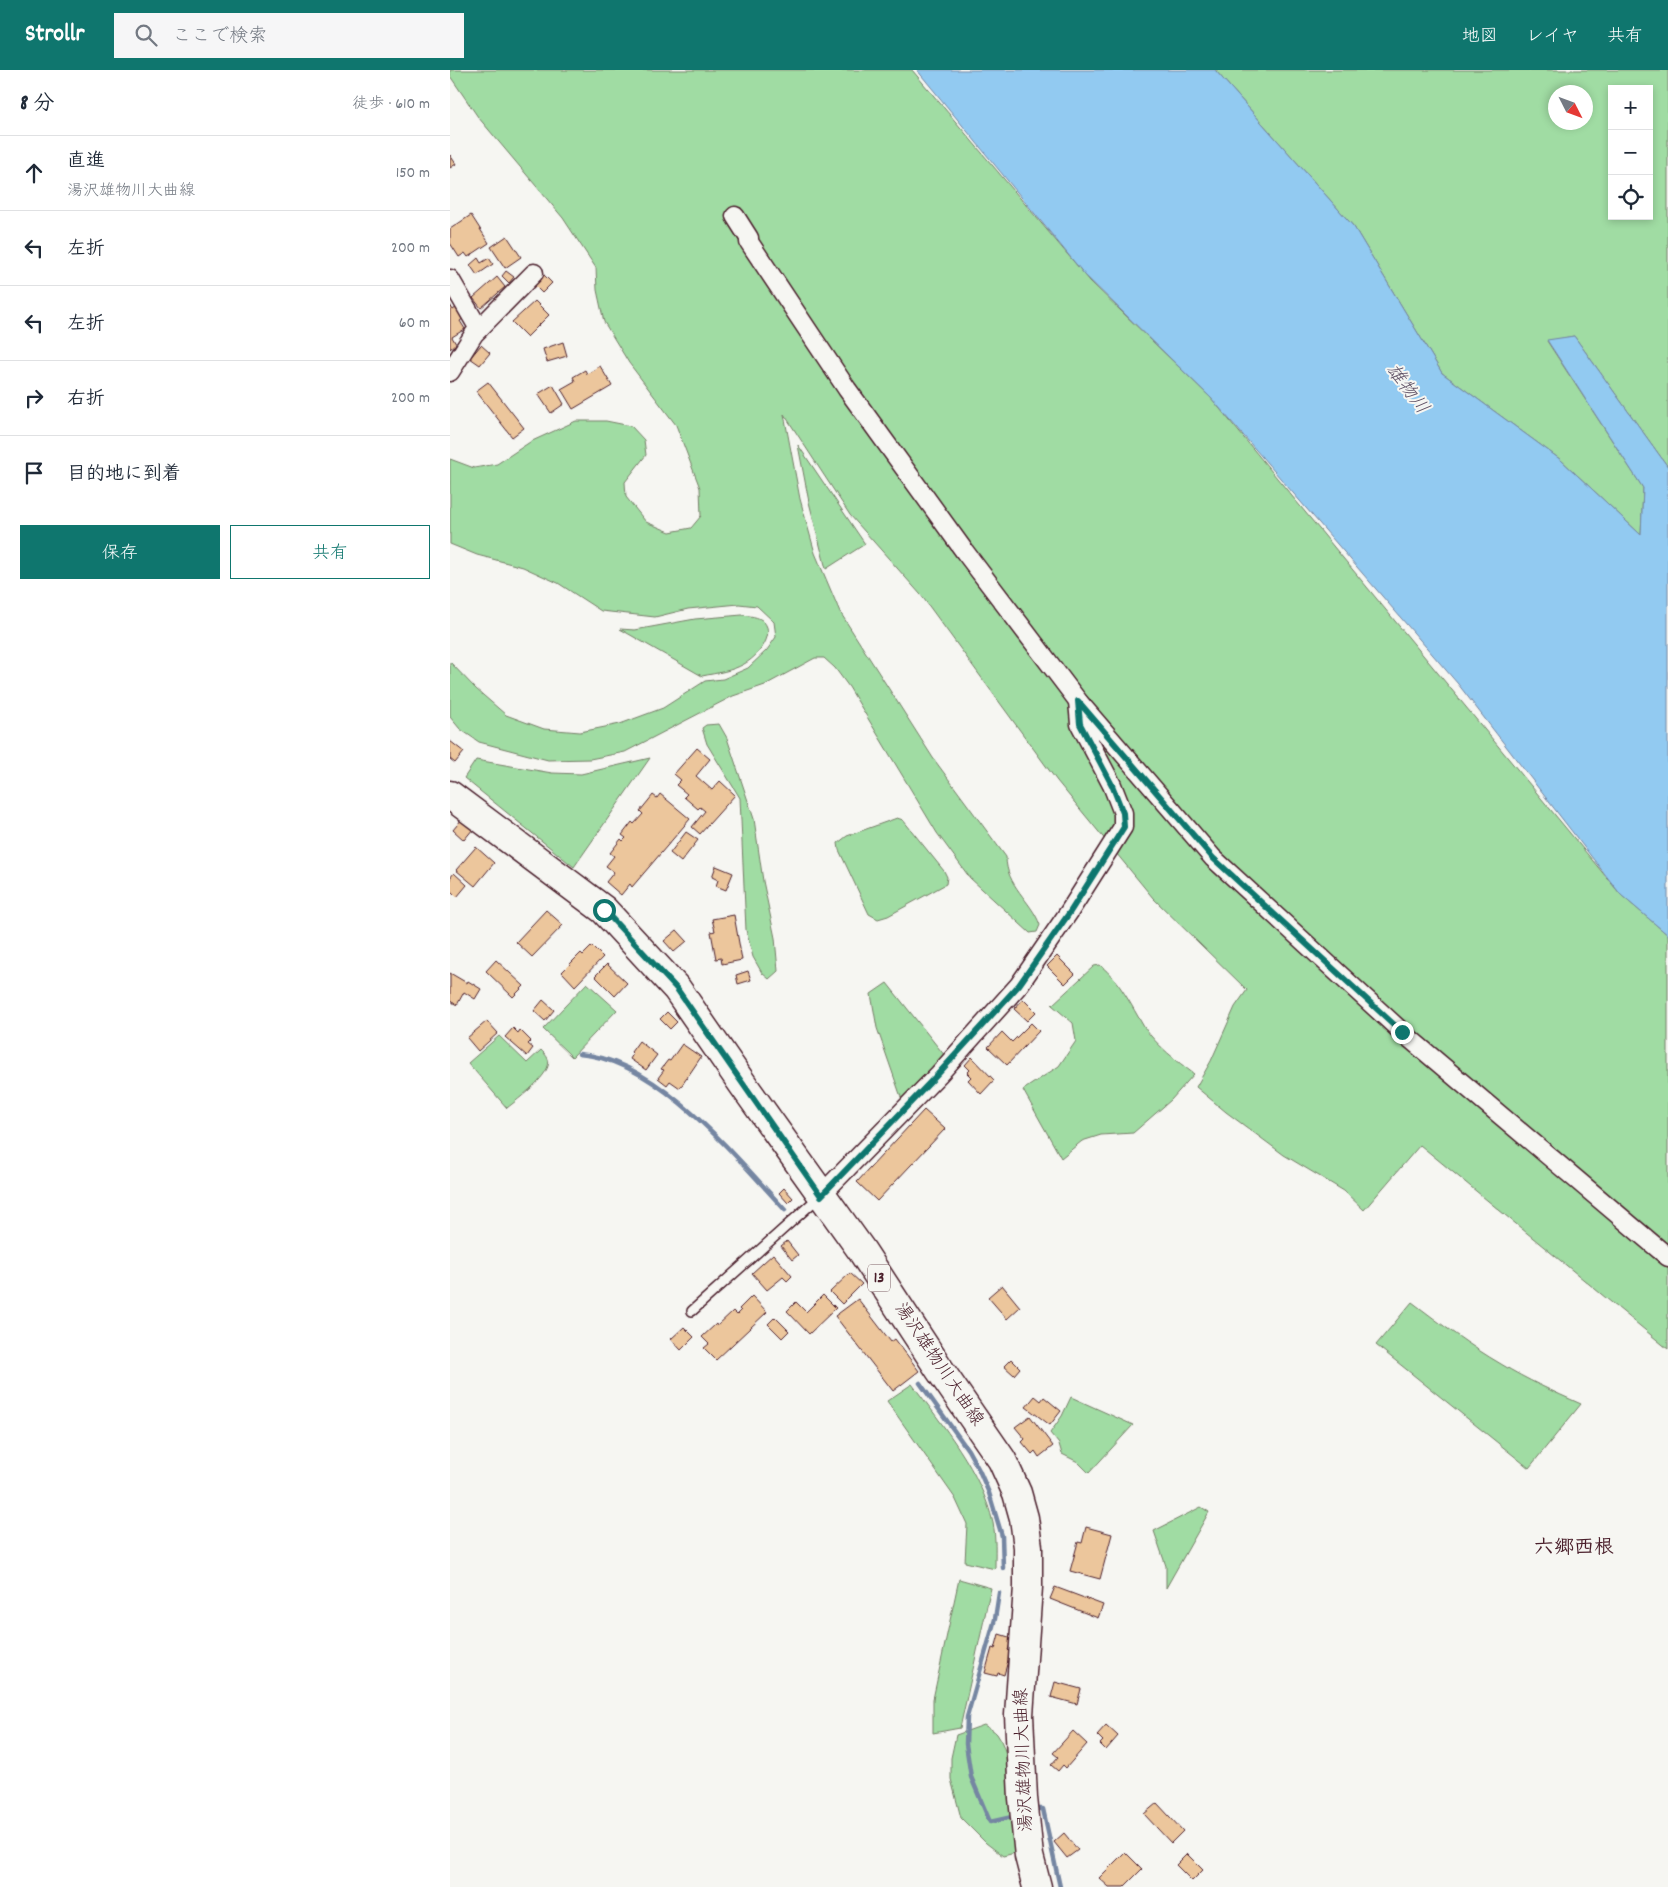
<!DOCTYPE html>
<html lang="ja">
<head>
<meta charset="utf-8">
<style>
  body { margin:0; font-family:Dekko,"Klee One",sans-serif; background:#f6f6f7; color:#1f2937 }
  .controls { position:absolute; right:15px; top:15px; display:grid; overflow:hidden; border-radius:0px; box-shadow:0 2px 8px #0003 }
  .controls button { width:45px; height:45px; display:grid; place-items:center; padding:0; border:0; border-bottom:1px solid #e0e1e3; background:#fff; color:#1f2937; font:25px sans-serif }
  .compass { position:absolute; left:1098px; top:15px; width:45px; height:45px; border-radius:50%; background:#fff; box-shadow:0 2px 8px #0003; rotate:132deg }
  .stop { position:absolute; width:15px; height:15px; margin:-11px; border:4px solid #0f766e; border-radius:50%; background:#fff }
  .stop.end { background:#0f766e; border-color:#fff; box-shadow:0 1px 5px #0008 }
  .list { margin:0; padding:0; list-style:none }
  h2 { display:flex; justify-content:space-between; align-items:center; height:65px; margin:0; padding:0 20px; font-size:21px }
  h2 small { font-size:16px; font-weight:400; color:#747a83 }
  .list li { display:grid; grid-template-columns:32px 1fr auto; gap:15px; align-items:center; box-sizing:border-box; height:75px; padding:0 20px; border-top:1px solid #e0e1e3 }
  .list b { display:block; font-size:19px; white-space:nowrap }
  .list p { margin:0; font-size:16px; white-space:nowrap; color:#747a83 }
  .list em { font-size:16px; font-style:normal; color:#747a83 }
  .actions { display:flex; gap:10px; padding:15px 20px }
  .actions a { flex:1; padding:11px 0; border:1px solid #0f766e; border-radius:0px; text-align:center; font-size:18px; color:#0f766e }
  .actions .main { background:#0f766e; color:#fff }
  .icon { flex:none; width:28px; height:28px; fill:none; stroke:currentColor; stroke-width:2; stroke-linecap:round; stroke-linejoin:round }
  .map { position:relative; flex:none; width:1218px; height:1817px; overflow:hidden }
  header { display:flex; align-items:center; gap:30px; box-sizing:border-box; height:70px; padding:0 25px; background:#0f766e; color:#fff }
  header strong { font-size:24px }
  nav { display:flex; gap:28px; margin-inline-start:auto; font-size:18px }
  .search { width:350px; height:45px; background:#f6f6f7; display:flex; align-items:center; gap:12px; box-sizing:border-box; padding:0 18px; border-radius:0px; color:#747a83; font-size:19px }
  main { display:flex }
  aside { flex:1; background:#fff }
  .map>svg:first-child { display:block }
  .green { fill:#a0dca3; stroke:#757e67; fill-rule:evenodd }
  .water { fill:#92caf1; stroke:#7586a2 }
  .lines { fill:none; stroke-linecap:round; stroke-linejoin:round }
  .stream { stroke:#7586a2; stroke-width:4.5 }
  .building { fill:#ecc69c; stroke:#4a1f2b }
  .service-casing { stroke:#4a1f2b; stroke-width:12 }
  .minor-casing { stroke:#4a1f2b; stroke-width:21 }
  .primary-casing { stroke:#4a1f2b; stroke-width:31 }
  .service { stroke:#f6f6f2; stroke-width:9 }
  .minor { stroke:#f6f6f2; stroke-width:18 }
  .primary { stroke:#f6f6f2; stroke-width:28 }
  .route { stroke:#0f766e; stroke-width:6 }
  .labels { text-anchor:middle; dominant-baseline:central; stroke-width:4; stroke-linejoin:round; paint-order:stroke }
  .shield { fill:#f6f6f2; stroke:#7e6067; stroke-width:1 }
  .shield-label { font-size:16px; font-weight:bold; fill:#4a1f2b }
  .street-label { font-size:18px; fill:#4a1f2b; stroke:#f6f6f2 }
  .water-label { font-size:19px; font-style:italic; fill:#605266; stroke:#f6f6f2 }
  .quarter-label { font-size:20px; font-weight:bold; fill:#4a1f2b; stroke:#f6f6f2 }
</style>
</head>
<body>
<header>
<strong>Strollr</strong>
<div class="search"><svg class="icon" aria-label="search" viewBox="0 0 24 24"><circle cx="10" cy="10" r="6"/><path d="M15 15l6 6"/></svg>ここで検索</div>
<nav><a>地図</a><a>レイヤ</a><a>共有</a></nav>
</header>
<main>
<aside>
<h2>8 分<small>徒歩 · 610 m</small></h2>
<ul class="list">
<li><svg class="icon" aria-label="ahead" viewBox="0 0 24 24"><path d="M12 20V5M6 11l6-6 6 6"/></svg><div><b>直進</b><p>湯沢雄物川大曲線</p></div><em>150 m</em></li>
<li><svg class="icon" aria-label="left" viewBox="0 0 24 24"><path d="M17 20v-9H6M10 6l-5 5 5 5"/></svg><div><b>左折</b></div><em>200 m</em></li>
<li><svg class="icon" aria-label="left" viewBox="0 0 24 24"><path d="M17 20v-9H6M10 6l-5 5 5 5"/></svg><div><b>左折</b></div><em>60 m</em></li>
<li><svg class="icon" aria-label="right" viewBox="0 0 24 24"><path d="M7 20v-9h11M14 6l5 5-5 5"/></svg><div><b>右折</b></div><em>200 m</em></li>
<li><svg class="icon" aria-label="arrive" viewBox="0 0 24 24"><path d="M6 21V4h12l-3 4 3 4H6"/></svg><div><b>目的地に到着</b></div></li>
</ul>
<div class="actions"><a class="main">保存</a><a>共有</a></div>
</aside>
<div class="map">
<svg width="1218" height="1817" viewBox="0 0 1218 1817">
  <rect width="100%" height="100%" fill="#f6f6f2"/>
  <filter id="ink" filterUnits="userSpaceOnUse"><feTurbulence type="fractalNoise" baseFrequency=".02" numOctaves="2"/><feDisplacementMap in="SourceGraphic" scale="10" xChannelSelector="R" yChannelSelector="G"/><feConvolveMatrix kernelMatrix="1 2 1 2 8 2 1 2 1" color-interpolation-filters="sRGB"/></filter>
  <g filter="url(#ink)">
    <g class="green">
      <path d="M0,0H462L640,211L761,328L1171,825L1218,865V1279L970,1075L914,1140L894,1121L834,1085L776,1042L746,1017L761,991L785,937L797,920L703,828L607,711L471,525L400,445L334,344L350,429L365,483L390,542L483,688L556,787C556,816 581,830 590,855L587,862L580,863L520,808L487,763L399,617L385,598L374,588H365L315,615L283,626L175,682L140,689L98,690L29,672L10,659L0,647V592L26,619L56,645L94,659L130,662L170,654L213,638L255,611L273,609L298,598L317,580L326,567L324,552L307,536L289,534L238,539L205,547L151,541L108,513L73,497L27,485L0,474V389L24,398L47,394L80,372L126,351H156L181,356L194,370L196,385L175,412L176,427L196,452L220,462L241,458L251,446L250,418L226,355L179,293L154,252L147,220L146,198L113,148L28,47L0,6Z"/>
      <path d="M765,0H1218V397L1124,266L1097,271L1193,418L1191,465L1111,390L992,303L904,157ZM1162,19H1199V146H1162ZM1106,22H1136V52H1106Z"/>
      <polygon points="348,375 415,474 376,499 359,432"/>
      <path d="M292,545C298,546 309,546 314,552C326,566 306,588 294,594C282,601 267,603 252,606L170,559L185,560L245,549Z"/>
      <polygon points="269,654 277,668 304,749 313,811 325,868 328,901 319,909 312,903 303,887 296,860 290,728 257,674 252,658 256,655"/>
      <polygon points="200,688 124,797 14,708 26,690 102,703 131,704"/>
      <polygon points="447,748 453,750 494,801 497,807 496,814 438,846 428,849 419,844 389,780 388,773 397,766"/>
      <path d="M650,895C670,911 681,935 694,957C708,977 726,990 744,1004L721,1030L683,1063L651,1065L632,1071L611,1088L573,1020L609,996L626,971L623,953L602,935L644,896Z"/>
      <polygon points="137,913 167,940 122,987 93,959"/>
      <polygon points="437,913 495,986 452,1030 427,958 421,924"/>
      <path d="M49,966L77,993L91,980C93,982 97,986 98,989C104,1003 67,1030 57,1038L18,993Z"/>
      <path d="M962,1232C991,1254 1020,1276 1051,1294C1077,1310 1104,1322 1131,1334L1079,1398L926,1275Z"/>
      <path d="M462,1314C492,1354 532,1403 543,1453C546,1468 545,1483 545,1499L515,1492L517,1454L505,1428L437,1331Z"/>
      <polygon points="621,1327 683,1355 639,1403 628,1392 612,1384 609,1374 600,1363 612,1346"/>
      <polygon points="751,1437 759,1442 716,1518 716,1496 704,1461"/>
      <polygon points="509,1509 541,1518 510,1658 483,1663 483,1629"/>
      <path d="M534,1655C538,1658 544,1660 547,1664C565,1689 563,1752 565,1783L553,1786L536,1773L511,1748L501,1709V1688L506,1665Z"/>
    </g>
    <polygon class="water" points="467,0 765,0 904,157 992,303 1111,390 1191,465 1193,418 1097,270 1124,266 1218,397 1218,865 1171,825 1008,614 761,328 635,205"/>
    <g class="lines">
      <g class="stream">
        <path d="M129,984C207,989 285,1086 335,1140"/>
        <polyline points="470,1313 518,1380 529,1400 539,1423 552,1466 553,1498"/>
        <polyline points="549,1523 545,1549 517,1647 516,1674 521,1707 540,1752 562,1747"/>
        <polyline points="589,1739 593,1739 610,1817"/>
      </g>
    </g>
    <g class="building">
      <polygon points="0,85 6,94 0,98"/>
      <polygon points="21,145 39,173 18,187 15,183 9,187 0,173 0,159"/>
      <polygon points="57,166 71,187 55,198 41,177"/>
      <polygon points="28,188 31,193 39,188 43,194 27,205 20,195"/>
      <polygon points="56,201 64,207 59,213 52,206"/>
      <polygon points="91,202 102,213 92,223 81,212"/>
      <polygon points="47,207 55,217 31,238 23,228"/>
      <polygon points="85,231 99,245 77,267 62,252"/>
      <polygon points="0,235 3,240 7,237 14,248 10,251 15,259 2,267 6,274 0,279"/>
      <polygon points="113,272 117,286 97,292 93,279"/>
      <polygon points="31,275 40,283 30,295 20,288"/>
      <polygon points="150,296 162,316 123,339 111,319 125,311 123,307 135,300 137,304"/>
      <polygon points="38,312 74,358 62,367 26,321"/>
      <polygon points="103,315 114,334 101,343 88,324"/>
      <polygon points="0,671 14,682 5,693 0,689"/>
      <polygon points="247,678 260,689 246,706 262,720 270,711 285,725 250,764 242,757 255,741 250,737 248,739 234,727 237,724 226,715 231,710 224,704"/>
      <polygon points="210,724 240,749 182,817 180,814 171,825 156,812 164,802 156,796 164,786 160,783 171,769 173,771 176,768 172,765 182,752 184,754 193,744 190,741 203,725 207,728"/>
      <polygon points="12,749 23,759 14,770 3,760"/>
      <polygon points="236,762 248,770 231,792 220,783"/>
      <polygon points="26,777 44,793 25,816 6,800"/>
      <polygon points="266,796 283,803 276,820 266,816 268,810 262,807"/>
      <polygon points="4,803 17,815 7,827 0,820 0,808"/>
      <polygon points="96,840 113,855 82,887 66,872"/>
      <polygon points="284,845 292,890 272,894 271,888 266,889 261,862 265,861 262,849"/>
      <polygon points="227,860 237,871 224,882 214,871"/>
      <polygon points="142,876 153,887 125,916 112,902 131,883 133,885"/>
      <polygon points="607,886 625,904 615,914 597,896"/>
      <polygon points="46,890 74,916 63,927 36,901"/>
      <polygon points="157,894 177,913 165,926 145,906"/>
      <polygon points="298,901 301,910 288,914 286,905"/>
      <polygon points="0,903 17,913 18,911 31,919 25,929 14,922 7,935 0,931"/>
      <polygon points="573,929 586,942 577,951 564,939"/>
      <polygon points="93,930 104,940 95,951 84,941"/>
      <polygon points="217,942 227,952 220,959 210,949"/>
      <polygon points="37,951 48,963 28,981 17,968"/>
      <polygon points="581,953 589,961 557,995 538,977 552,962 562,972"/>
      <polygon points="63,958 68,963 70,960 81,971 78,974 83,978 77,986 55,967"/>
      <polygon points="189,971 207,985 196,1000 180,989 183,984 181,982"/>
      <polygon points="232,974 251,987 230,1018 220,1011 217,1015 208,1008 214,1000 211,999 218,990 220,991"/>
      <polygon points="522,987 544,1010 531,1024 518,1010 521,1007 517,1003 520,1000 515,995"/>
      <polygon points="474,1040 495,1059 427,1131 407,1112"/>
      <polygon points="334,1118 343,1128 338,1133 329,1123"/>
      <polygon points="337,1171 348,1185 342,1190 331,1176"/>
      <polygon points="323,1184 342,1206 337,1211 333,1207 317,1220 302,1203"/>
      <polygon points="400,1203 412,1214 392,1234 380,1222"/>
      <polygon points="552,1215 570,1237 557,1249 538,1227"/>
      <polygon points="373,1225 386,1238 359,1264 337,1241 346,1232 356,1242"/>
      <polygon points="302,1226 317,1242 266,1290 254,1278 259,1274 252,1267 266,1254 267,1256 283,1241 287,1245 291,1241 289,1239"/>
      <polygon points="408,1229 441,1272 445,1269 469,1301 443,1321 385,1246"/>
      <polygon points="325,1247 339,1261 332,1268 318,1254"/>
      <polygon points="234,1257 244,1267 231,1280 221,1269"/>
      <polygon points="561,1289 570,1298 564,1305 554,1296"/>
      <polygon points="585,1326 591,1331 594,1327 611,1341 600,1355 576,1337"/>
      <polygon points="580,1346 603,1376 589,1387 585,1381 582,1384 572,1372 575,1369 565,1357"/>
      <polygon points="636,1457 662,1464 650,1509 620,1501 628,1472 632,1473"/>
      <polygon points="605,1517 653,1535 648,1548 600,1529"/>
      <polygon points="549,1564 562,1568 558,1580 561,1580 554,1605 548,1603 547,1606 535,1603 542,1578 545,1579"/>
      <polygon points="605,1612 631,1619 627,1634 601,1627"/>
      <polygon points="656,1655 668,1666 656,1680 650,1674 653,1671 647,1665"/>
      <polygon points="623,1661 637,1674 616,1698 613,1695 608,1701 601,1695 608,1687 603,1683"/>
      <polygon points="707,1733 733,1761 721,1773 694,1744"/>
      <polygon points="614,1763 628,1780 617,1788 604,1772"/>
      <polygon points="675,1782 692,1799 674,1817 659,1817 649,1808"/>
      <polygon points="737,1784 753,1800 742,1811 726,1795"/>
    </g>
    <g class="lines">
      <defs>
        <polyline id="service" points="242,1241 369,1127"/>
        <g id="minor">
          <polyline points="285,146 299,168 299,172 397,319 515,482 628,631 763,788 952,962 1218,1187"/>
          <polyline points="0,209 29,259"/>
          <polyline points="0,302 24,264 84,203"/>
          <polyline points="371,1125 489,1004 569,915 619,842 673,757 673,743 662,715 630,654 628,631"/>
        </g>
        <polyline id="primary" points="0,725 154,840 227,919 294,1016 412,1181 490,1300 552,1390 567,1423 574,1448 578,1477 578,1517 569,1645 573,1728 579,1786 587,1817"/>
      </defs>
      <use href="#service" class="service-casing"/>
      <use href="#minor" class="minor-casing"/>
      <use href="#primary" class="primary-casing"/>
      <use href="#service" class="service"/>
      <use href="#minor" class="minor"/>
      <use href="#primary" class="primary"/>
    </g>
  </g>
  <g class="lines" filter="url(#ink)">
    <polyline class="route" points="154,840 227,919 371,1126 488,1004 569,915 620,842 674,757 673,743 662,715 630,654 628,631 763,788 952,962"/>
  </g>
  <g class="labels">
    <rect class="shield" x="418" y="1194.5" width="22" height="27" rx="4"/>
    <g class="shield-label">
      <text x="429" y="1208">13</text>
    </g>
    <g class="street-label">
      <text transform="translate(488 1295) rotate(56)">湯沢雄物川大曲線</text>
      <text transform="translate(575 1690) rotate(-92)">湯沢雄物川大曲線</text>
    </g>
    <g class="water-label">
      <text transform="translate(956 320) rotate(53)">雄物川</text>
    </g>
    <g class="quarter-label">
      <text x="1124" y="1479">六郷西根</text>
    </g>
  </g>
</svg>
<div class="controls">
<button>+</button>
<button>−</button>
<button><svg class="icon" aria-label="locate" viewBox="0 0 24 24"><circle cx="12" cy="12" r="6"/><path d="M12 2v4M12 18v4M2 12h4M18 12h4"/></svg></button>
</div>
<svg class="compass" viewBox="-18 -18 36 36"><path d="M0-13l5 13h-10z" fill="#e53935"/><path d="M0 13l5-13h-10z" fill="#747a83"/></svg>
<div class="stop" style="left:154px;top:840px"></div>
<div class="stop end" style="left:952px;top:962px"></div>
</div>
</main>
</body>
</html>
